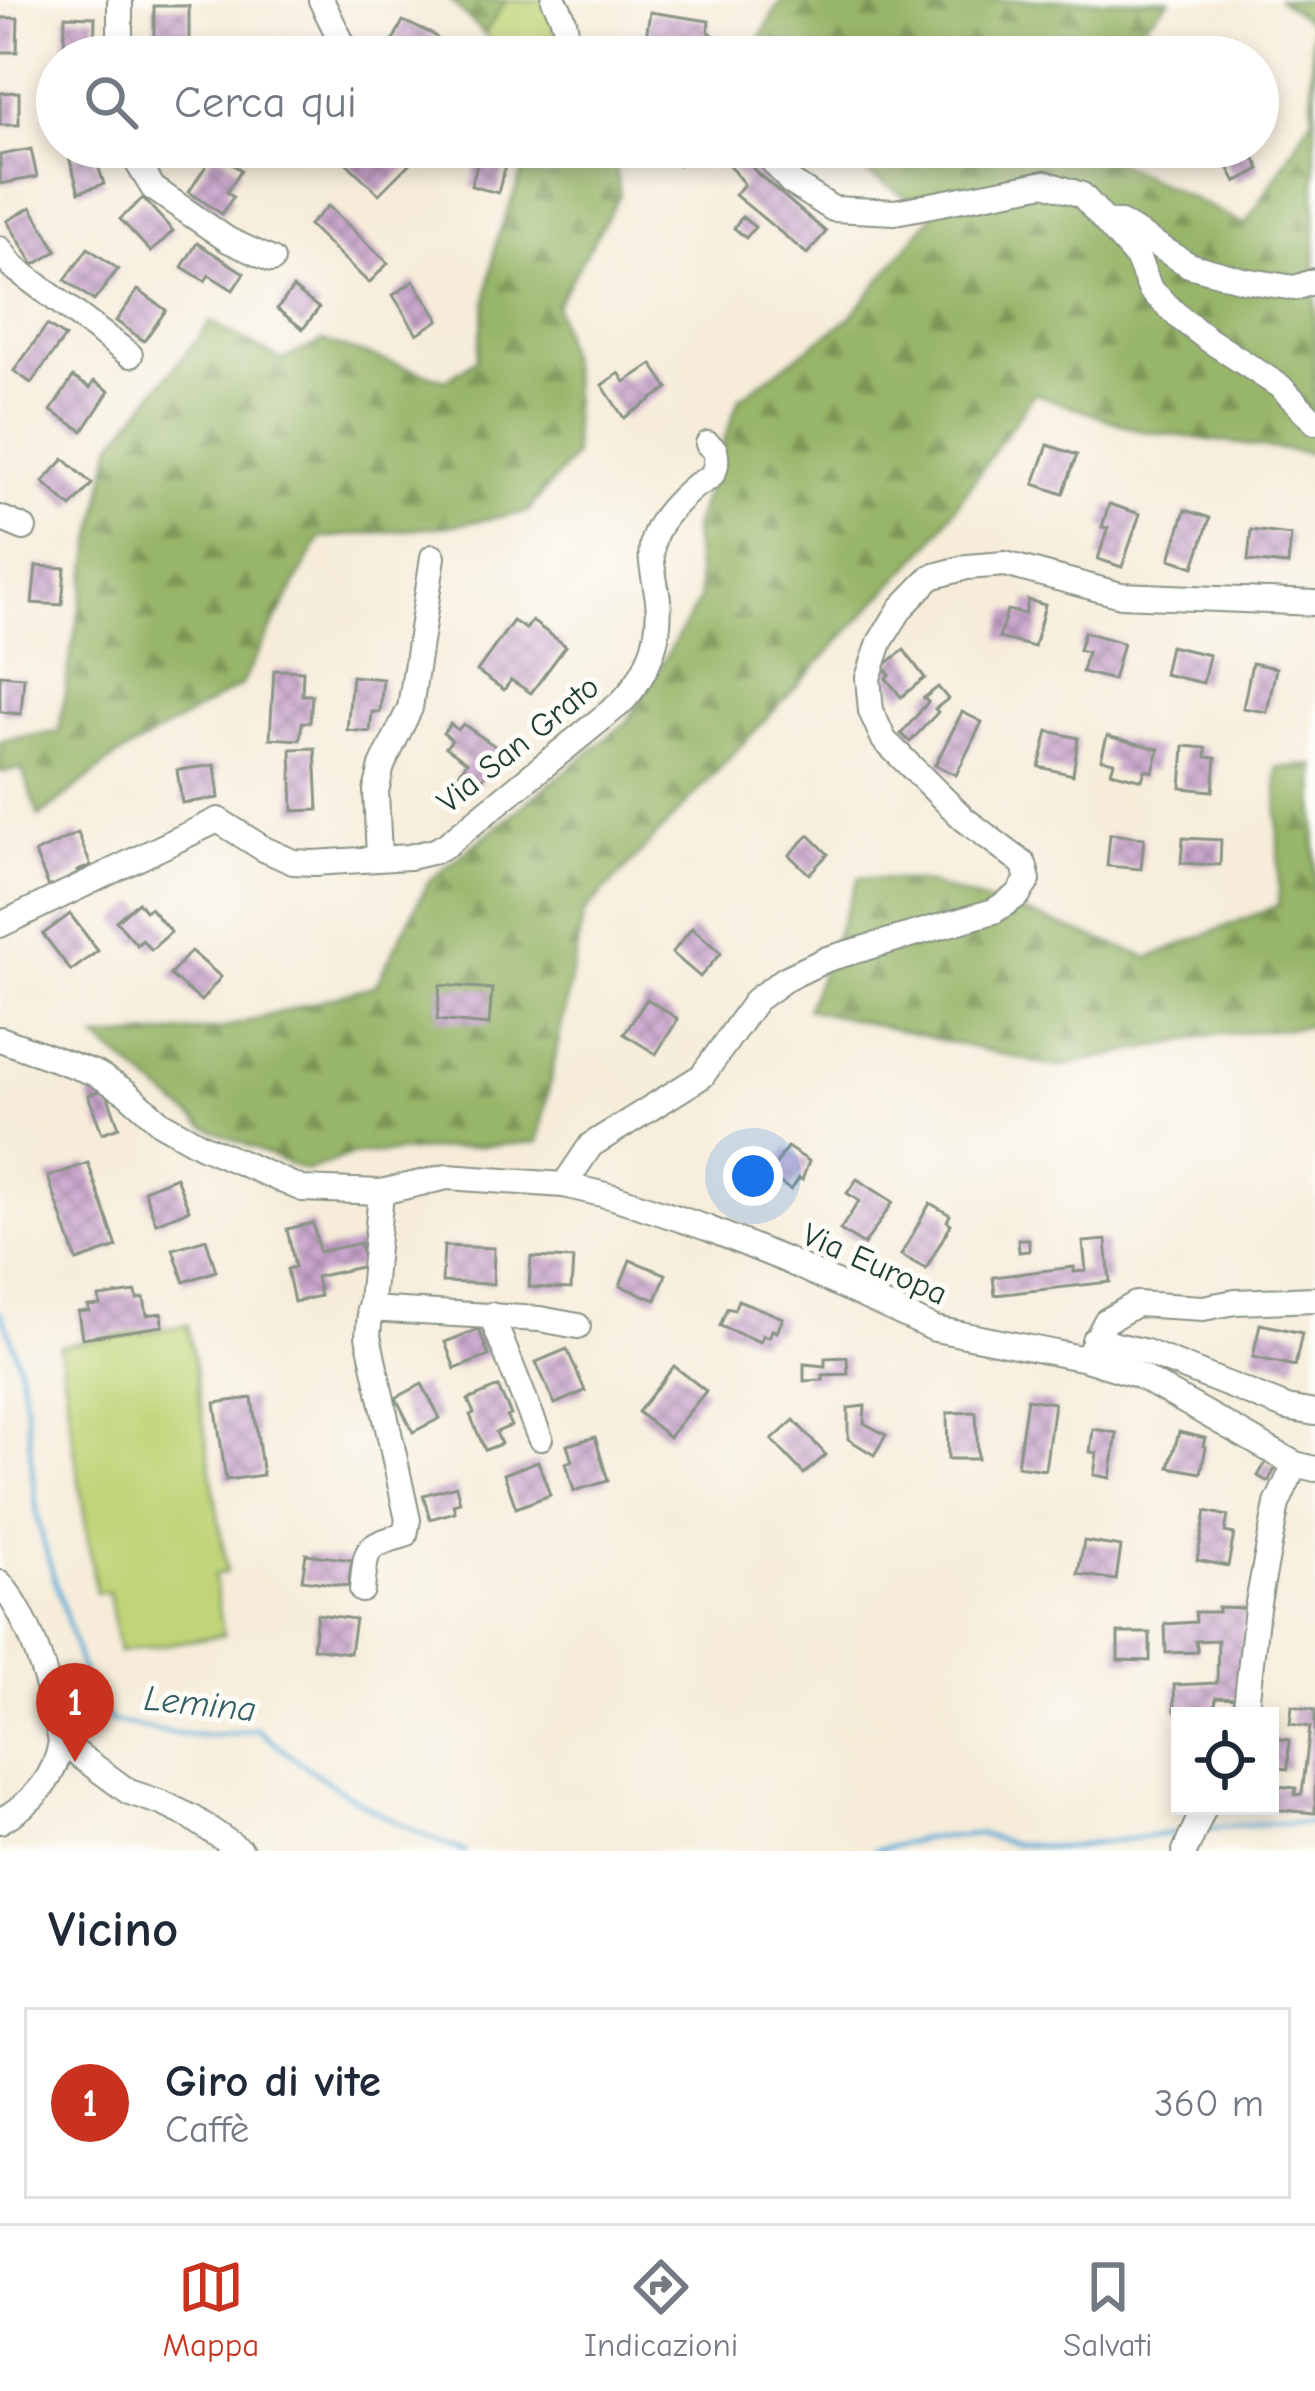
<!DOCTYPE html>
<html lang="it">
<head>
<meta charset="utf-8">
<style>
  body { margin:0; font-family:"Comic Neue",sans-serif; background:#f6f6f7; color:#1f2937 }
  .controls { position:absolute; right:36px; bottom:36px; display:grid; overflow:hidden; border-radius:0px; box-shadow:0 6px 18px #0003 }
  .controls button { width:108px; height:108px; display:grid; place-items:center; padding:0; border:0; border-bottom:3px solid #e0e1e3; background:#fff; color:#1f2937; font:60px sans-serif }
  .you { position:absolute; left:753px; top:1176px; width:42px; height:42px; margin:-30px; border:9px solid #fff; border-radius:50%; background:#1a73e8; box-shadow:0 0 0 18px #1a73e833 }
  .badge { display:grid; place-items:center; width:78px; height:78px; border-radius:50%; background:#c8321e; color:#fff; font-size:39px; font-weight:700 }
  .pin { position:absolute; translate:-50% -99px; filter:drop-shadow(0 3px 6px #0008) }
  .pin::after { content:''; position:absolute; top:63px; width:42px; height:36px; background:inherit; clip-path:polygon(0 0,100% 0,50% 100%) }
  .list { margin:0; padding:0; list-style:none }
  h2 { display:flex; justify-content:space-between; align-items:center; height:156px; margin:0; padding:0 48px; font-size:51px }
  h2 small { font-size:39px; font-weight:400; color:#747a83 }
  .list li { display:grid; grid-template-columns:78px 1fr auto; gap:36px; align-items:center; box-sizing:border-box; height:192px; margin:0 24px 24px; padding:0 24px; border:3px solid #e0e1e3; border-radius:0px }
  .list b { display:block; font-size:45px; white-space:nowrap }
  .list p { margin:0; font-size:39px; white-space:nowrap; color:#747a83 }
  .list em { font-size:39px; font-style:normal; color:#747a83 }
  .icon { flex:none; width:66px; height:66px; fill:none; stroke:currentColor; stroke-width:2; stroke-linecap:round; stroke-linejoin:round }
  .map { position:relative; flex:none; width:1315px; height:1851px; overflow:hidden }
  .search { position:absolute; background:#fff; box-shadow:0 6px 18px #0003; left:36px; right:36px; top:36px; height:132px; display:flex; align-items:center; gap:30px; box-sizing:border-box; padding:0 42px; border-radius:66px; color:#747a83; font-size:45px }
  .sheet { height:372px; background:#fff }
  nav { display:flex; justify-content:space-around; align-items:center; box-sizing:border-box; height:168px; border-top:3px solid #e0e1e3; background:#fff; font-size:33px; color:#747a83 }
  nav a { display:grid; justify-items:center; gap:6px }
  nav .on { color:#c8321e }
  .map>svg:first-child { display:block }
  .green { fill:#c0d579; stroke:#708956; stroke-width:3 }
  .forest { fill:url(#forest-firs); stroke:#5c7a4e; stroke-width:3 }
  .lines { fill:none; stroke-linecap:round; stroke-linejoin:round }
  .stream { stroke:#5dacd7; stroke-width:4.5 }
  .building { fill:url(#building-cross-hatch) }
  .minor-casing { stroke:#8a9486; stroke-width:28 }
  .minor { stroke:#fff; stroke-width:24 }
  .labels { text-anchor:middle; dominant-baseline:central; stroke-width:10; stroke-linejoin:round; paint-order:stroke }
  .street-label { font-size:33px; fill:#1f3d34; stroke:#fdfcf7 }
  .water-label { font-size:36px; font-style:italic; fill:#325e65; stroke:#fdfcf7 }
</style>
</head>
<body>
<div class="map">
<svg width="1315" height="1851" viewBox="0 0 1315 1851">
  <defs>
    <pattern id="forest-firs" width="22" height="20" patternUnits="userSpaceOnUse" patternTransform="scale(3)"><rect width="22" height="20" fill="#98b669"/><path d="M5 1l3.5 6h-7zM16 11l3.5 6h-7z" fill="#7b9557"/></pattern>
    <pattern id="building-cross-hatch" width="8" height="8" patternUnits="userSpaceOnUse" patternTransform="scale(3)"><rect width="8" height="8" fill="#c9a4cc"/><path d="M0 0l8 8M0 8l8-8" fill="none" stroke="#a387a6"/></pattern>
  </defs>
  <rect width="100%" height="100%" fill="#fdfcf7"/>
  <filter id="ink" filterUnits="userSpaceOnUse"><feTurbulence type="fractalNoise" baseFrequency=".00833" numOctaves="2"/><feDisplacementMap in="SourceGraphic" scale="24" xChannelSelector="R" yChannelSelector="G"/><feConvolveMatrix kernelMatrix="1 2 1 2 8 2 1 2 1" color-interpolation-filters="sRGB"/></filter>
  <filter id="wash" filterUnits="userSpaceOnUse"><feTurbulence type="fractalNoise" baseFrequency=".004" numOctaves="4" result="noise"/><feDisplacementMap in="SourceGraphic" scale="48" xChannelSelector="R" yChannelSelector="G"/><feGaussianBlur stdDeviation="2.7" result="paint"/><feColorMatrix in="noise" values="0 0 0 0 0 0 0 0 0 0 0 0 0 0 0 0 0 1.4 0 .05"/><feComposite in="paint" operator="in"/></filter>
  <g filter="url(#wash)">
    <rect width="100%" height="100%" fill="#f6ecd9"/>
    <g class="green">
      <polygon points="506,0 546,0 556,30 548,56 507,57 484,34"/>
      <polygon points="188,1325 227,1572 214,1575 223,1635 119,1652 109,1592 96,1593 59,1346"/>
    </g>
    <g class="forest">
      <polygon points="450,0 506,0 484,34"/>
      <polygon points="781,0 1170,0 1109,57 767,57 758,42"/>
      <polygon points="1279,0 1315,0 1315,454 1138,430 1034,393 931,543 584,913 538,1142 351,1155 306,1171 203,1126 97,1039 221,1029 376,985 429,881 628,721 700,599 693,529 739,399 850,318 934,213 822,147 1086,147 1246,225 1313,116 1311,23"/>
      <polygon points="568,147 612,147 620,195 556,305 572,380 574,456 527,512 448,526 320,538 241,685 113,759 39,817 22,769 0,772 0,740 59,732 70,659 112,445 211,322 282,360 323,341 446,380 477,359 496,242 522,173 556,177"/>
      <polygon points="1315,765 1315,1026 1211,1035 1057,1067 807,1009 859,877 921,882 1043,919 1149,958 1279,905 1277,768"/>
    </g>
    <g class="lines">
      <g class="stream">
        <path d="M0,1312C31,1374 27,1445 37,1512C43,1550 57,1583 67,1619C80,1662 82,1684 111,1721C168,1733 199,1742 257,1729C319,1780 388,1825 465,1851"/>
        <polyline points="1207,1829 1252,1824 1315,1823"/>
        <polyline points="874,1851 920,1839 978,1834 1015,1844 1061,1848 1184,1832"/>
      </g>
    </g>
    <g id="blocks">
      <g class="building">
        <polygon points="154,6 189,6 189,50 154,51"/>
        <polygon points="650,12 709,21 708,31 735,53 733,57 723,57 706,45 675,37 672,54 644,50"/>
        <polygon points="65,16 95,17 94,57 64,57"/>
        <polygon points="0,18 18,18 17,52 0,52"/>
        <polygon points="403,21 434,35 453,57 415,57 390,46"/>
        <polygon points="263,45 304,55 304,57 260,57"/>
        <polygon points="19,92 19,125 0,125 0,93"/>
        <polygon points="342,147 392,147 409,164 379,194 336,153"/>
        <polygon points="482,147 510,148 498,193 471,186"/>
        <polygon points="657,147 688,147 691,149 679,165"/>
        <polygon points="1226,147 1249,147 1260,169 1236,182 1219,150"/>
        <polygon points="31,149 37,177 0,184 0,155"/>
        <polygon points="93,150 104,184 79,192 69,157"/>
        <polygon points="215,152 241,170 227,192 233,197 222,214 189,192"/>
        <polygon points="739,153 758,174 826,232 807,254 735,195 744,184 727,163"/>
        <polygon points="143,198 173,231 151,252 120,219"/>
        <polygon points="328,206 388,263 369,283 309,225"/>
        <polygon points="31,207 57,251 34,265 7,221"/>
        <polygon points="742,217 755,227 746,238 734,228"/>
        <polygon points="197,243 244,273 233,290 209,275 205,281 182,267"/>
        <polygon points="88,248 118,269 94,301 65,280"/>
        <polygon points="414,281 439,320 417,334 393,295"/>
        <polygon points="293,288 319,308 303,329 277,309"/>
        <polygon points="138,290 166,310 144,341 116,321"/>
        <polygon points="47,325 65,337 31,383 14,371"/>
        <polygon points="652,364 668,388 624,418 602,385 619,373 625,382"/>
        <polygon points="73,377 90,388 94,381 109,391 83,431 51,411"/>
        <polygon points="1048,445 1077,455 1063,494 1034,484"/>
        <polygon points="64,459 92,484 71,507 43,482"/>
        <polygon points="1109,504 1140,514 1122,567 1098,559 1108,528 1102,527"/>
        <polygon points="1185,510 1210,518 1194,567 1170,559"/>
        <polygon points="1251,530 1291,535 1288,565 1248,561"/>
        <polygon points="36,566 65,568 62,605 32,603"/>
        <polygon points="1028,600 1045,605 1034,647 999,638 1007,610 1025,614"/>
        <polygon points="513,621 526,629 532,621 566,646 531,693 511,680 504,690 477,671"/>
        <polygon points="1084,632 1123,643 1113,680 1082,672 1087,652 1079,650"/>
        <polygon points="1170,646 1209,655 1203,683 1164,674"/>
        <polygon points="904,650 925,678 901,697 886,678 890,675 883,666"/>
        <polygon points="1252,663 1276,668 1267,712 1243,708"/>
        <polygon points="274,670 303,671 302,695 312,695 310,722 302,722 300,740 270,738"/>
        <polygon points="0,675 24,677 21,714 0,712"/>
        <polygon points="352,676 383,679 380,712 372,712 370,732 347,730"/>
        <polygon points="938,687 948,699 935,709 938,712 910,742 901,734 928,702 924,698"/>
        <polygon points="962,712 982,722 956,775 935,765"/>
        <polygon points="450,724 458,730 463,724 502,751 475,789 457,776 467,762 446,747 452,740 443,733"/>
        <polygon points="1048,731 1078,738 1073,775 1039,767"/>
        <polygon points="1107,736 1159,749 1153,772 1145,770 1142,780 1111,772 1114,762 1101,759"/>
        <polygon points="1184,746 1206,748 1206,757 1216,758 1213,791 1181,788"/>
        <polygon points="315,748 318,810 293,811 291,749"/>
        <polygon points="215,765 219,798 182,803 177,770"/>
        <polygon points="78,833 91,866 77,871 79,875 49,887 35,853"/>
        <polygon points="1110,834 1144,838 1141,869 1107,866"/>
        <polygon points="809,835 828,854 809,874 789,855"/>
        <polygon points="1183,838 1221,840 1220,865 1181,863"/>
        <polygon points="138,902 145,911 150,908 171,932 151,950 142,940 137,945 116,921"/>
        <polygon points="70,914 98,951 71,971 43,934"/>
        <polygon points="692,928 721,953 700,977 672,953"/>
        <polygon points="191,951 221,977 201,1001 170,975"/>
        <polygon points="440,985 492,989 489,1025 437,1020"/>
        <polygon points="647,999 678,1019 656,1054 624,1034"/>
        <polygon points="105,1089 119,1127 102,1133 88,1095"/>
        <polygon points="787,1147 809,1161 802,1180 799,1178 791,1190 769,1176"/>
        <polygon points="88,1163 117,1247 77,1261 48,1177"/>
        <polygon points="176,1177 189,1210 156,1223 144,1190"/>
        <polygon points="857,1179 893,1202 864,1245 840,1230 859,1201 847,1193"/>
        <polygon points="930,1203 950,1215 947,1221 951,1224 926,1269 901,1255"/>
        <polygon points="313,1223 319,1252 360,1243 365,1266 316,1277 320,1296 294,1302 287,1269 295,1267 287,1229"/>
        <polygon points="206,1239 216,1271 184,1282 173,1249"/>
        <polygon points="1018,1239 1029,1239 1029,1251 1019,1252"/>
        <polygon points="1106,1240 1110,1282 995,1295 993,1277 1074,1267 1074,1272 1086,1271 1083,1242"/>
        <polygon points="444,1246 494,1248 493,1284 442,1282"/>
        <polygon points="531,1257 573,1259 571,1289 529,1287"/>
        <polygon points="630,1260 666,1274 656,1300 620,1286"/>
        <polygon points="136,1292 137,1299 144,1298 147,1315 162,1313 163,1326 82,1338 78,1312 89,1311 88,1306 100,1305 99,1297"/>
        <polygon points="738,1300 783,1318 777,1332 772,1330 769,1337 763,1335 760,1342 720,1326 727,1308 734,1310"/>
        <polygon points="1260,1324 1302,1333 1295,1366 1253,1357"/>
        <polygon points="479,1329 489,1356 455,1369 445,1342"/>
        <polygon points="567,1349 585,1391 555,1404 536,1362"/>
        <polygon points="847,1357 848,1374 823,1375 823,1380 804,1381 804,1364 825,1366 825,1358"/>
        <polygon points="674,1366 706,1391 669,1437 638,1412"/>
        <polygon points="422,1384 440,1418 413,1432 396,1398"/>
        <polygon points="498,1387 511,1415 507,1417 511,1426 496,1432 501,1444 485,1450 470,1415 474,1413 468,1400"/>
        <polygon points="252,1398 263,1475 226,1480 215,1403"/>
        <polygon points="1027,1399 1054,1403 1045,1470 1017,1466"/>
        <polygon points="865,1406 864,1423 886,1435 874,1455 848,1439 848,1408"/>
        <polygon points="976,1412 978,1459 948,1459 947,1413"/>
        <polygon points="794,1420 826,1455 804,1474 772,1440"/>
        <polygon points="1093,1429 1117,1433 1110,1478 1094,1475 1097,1453 1090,1452"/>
        <polygon points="1179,1432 1205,1438 1203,1446 1206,1447 1201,1473 1169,1467"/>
        <polygon points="595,1437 608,1481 574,1491 566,1463 572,1461 567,1445"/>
        <polygon points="538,1461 550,1495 516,1508 504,1474"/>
        <polygon points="1266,1462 1276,1467 1268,1482 1258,1476"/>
        <polygon points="456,1486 460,1502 453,1504 455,1512 430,1519 423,1495"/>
        <polygon points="1206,1511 1228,1516 1225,1532 1234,1534 1228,1566 1197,1560"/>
        <polygon points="1084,1541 1121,1547 1116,1580 1078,1574"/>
        <polygon points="306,1554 352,1560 348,1586 302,1580"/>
        <polygon points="1218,1607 1245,1608 1238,1698 1216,1697 1214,1716 1186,1716 1187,1710 1175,1711 1174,1685 1217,1683 1218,1640 1196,1641 1198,1652 1166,1653 1165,1624 1196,1622 1195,1612 1218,1612"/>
        <polygon points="317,1614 355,1619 350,1653 313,1648"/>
        <polygon points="1118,1633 1150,1633 1150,1661 1118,1660"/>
        <polygon points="1292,1706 1315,1710 1315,1813 1270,1809 1270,1785 1296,1788 1295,1795 1302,1794 1310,1727 1290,1724"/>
        <polygon points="1275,1738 1289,1740 1288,1769 1271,1767"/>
      </g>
    </g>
  </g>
  <g filter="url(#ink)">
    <use href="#blocks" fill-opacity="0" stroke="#8a9486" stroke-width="3"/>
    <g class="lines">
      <defs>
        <g id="minor">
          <polyline points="321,0 349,57"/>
          <path d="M554,0C567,24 570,31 558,57"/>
          <polyline points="120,57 120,0"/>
          <polyline points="128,147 153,188 228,240 272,260"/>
          <polyline points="760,147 791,182 833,209 895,212 1045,183 1082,195 1138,259 1150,289 1180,318 1209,340 1281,387 1315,422"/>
          <polyline points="1107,223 1121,223 1189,265 1243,280 1295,288 1315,281"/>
          <polyline points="0,249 12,266 130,355"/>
          <polyline points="0,518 24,528"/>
          <polyline points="379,857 376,791 382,766 410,708 433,557"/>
          <path d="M0,925L218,820L264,849L293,862L314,863L409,857L435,851L446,845L622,702C647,675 662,638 658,600C655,576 645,550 658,528C666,513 682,497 695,486C700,483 706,481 711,476C717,469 717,459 715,450L708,444"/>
          <polyline points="0,1039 97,1074 126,1092 161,1123 202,1146 302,1189 381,1192 447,1177 564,1185 614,1197 707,1228 788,1261 935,1329 1086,1359 1138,1375 1295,1464 1315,1469"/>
          <polyline points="564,1185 591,1145 702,1076 756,1000 785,979 827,959 994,911 1018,895 1028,880 1024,864 964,819 884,740 871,711 868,678 880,642 901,608 931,577 967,567 1005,564 1121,595 1315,603"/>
          <polyline points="369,1309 540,1319 578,1326"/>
          <polyline points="491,1315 540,1438"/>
          <polyline points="1094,1340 1146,1352 1287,1408 1315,1413"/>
          <polyline points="1086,1359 1106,1321 1136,1304 1203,1308 1235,1302 1315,1299"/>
          <path d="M0,1583C34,1623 51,1692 61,1742C55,1780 32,1803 0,1821"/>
          <path d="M362,1590C367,1547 362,1547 405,1535L408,1520L368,1336L381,1192"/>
          <polyline points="1245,1716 1257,1608 1277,1504 1295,1464"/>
          <polyline points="61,1742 129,1792 162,1803 193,1818 241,1851"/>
          <polyline points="1185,1851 1205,1806"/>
        </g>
      </defs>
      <use href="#minor" class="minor-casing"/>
      <use href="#minor" class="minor"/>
    </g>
  </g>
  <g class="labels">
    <g class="street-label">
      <text transform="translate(518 744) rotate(-39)">Via San Grato</text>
      <text transform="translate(875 1264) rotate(24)">Via Europa</text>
    </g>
    <g class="water-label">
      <text transform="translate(200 1704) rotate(6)">Lemina</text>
    </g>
  </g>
</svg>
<div class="controls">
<button><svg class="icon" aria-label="locate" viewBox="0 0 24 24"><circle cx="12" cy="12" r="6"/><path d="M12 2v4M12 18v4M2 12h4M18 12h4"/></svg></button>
</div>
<div class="you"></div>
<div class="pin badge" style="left:75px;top:1762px">1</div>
<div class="search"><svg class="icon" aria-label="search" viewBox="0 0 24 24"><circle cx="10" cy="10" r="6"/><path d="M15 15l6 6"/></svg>Cerca qui</div>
</div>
<section class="sheet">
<h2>Vicino<small></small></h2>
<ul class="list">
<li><span class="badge">1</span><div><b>Giro di vite</b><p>Caffè</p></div><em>360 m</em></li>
</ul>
</section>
<nav>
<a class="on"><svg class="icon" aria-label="map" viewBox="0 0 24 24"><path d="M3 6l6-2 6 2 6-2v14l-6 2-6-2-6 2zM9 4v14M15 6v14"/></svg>Mappa</a>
<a><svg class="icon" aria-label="directions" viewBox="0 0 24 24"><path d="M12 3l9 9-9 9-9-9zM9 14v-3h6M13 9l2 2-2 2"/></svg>Indicazioni</a>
<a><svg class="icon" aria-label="saved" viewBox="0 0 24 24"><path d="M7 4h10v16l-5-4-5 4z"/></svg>Salvati</a>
</nav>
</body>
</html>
